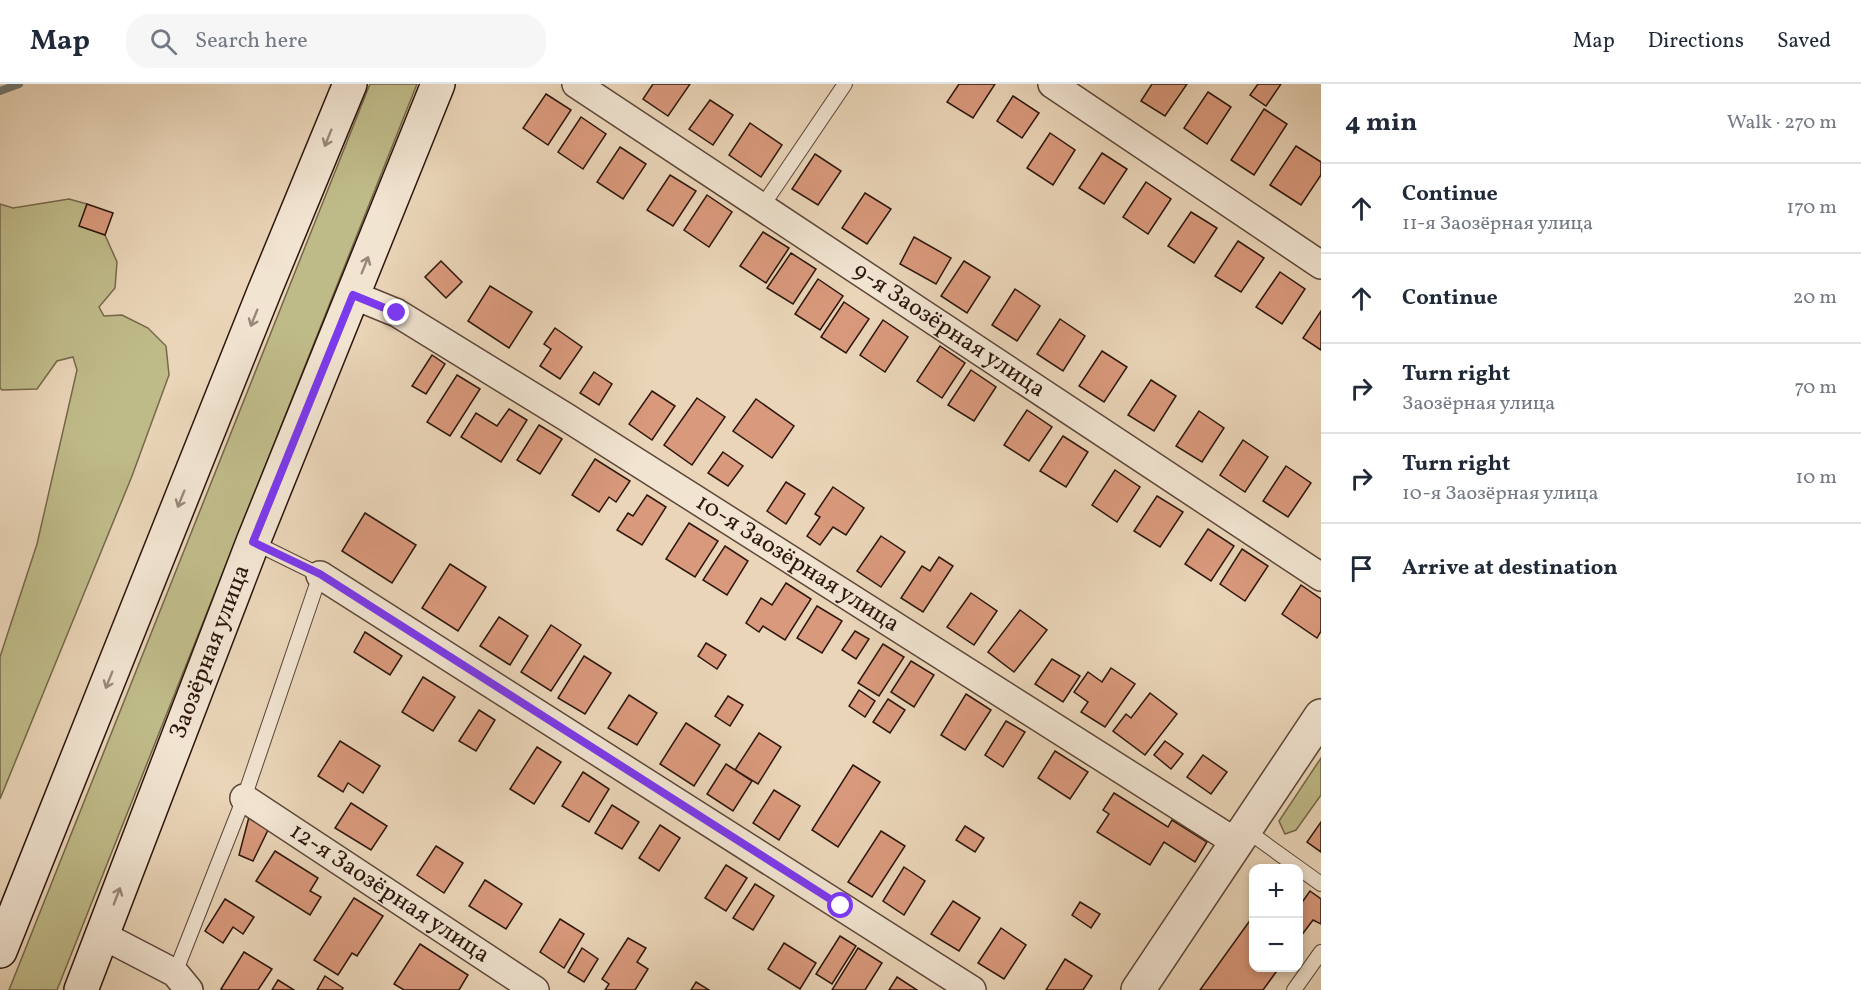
<!DOCTYPE html>
<html lang="en">
<head>
<meta charset="utf-8">
<style>
  body { margin:0; font-family:Vollkorn,serif; background:#f6f6f7; color:#1f2937 }
  .controls { position:absolute; right:18px; bottom:18px; display:grid; overflow:hidden; border-radius:12px; box-shadow:0 3px 9px #0003 }
  .controls button { width:54px; height:54px; display:grid; place-items:center; padding:0; border:0; border-bottom:2px solid #e0e1e3; background:#fff; color:#1f2937; font:30px sans-serif }
  .stop { position:absolute; width:18px; height:18px; margin:-14px; border:4px solid #7c3aed; border-radius:50%; background:#fff }
  .stop.end { background:#7c3aed; border-color:#fff; box-shadow:0 2px 6px #0008 }
  .list { margin:0; padding:0; list-style:none }
  h2 { display:flex; justify-content:space-between; align-items:center; height:78px; margin:0; padding:0 24px; font-size:26px }
  h2 small { font-size:20px; font-weight:400; color:#747a83 }
  .list li { display:grid; grid-template-columns:39px 1fr auto; gap:18px; align-items:center; box-sizing:border-box; height:90px; padding:0 24px; border-top:2px solid #e0e1e3 }
  .list b { display:block; font-size:22px; white-space:nowrap }
  .list p { margin:0; font-size:20px; white-space:nowrap; color:#747a83 }
  .list em { font-size:20px; font-style:normal; color:#747a83 }
  .icon { flex:none; width:33px; height:33px; fill:none; stroke:currentColor; stroke-width:2; stroke-linecap:round; stroke-linejoin:round }
  .map { position:relative; flex:none; width:1321px; height:906px; overflow:hidden }
  header { display:flex; align-items:center; gap:36px; box-sizing:border-box; height:84px; padding:0 30px; background:#fff; border-bottom:2px solid #e0e1e3 }
  header strong { font-size:28px }
  nav { display:flex; gap:33px; margin-inline-start:auto; font-size:21px }
  .search { width:420px; height:54px; background:#f6f6f7; display:flex; align-items:center; gap:15px; box-sizing:border-box; padding:0 21px; border-radius:24px; color:#747a83; font-size:22px }
  main { display:flex }
  aside { flex:1; background:#fff }
  .map>svg:first-child { display:block }
  .green { fill:#bfbb89; stroke:#76684b; stroke-width:1.5 }
  .lines { fill:none; stroke-linecap:round; stroke-linejoin:round }
  .stream { stroke:#6e7773; stroke-width:8 }
  .building { fill:#d9997c; stroke:#2d160d; stroke-width:1.5 }
  .service-casing { stroke:#5c4638; stroke-width:16 }
  .minor-casing { stroke:#5c4638; stroke-width:30 }
  .tertiary-casing { stroke:#5c4638; stroke-width:36 }
  .secondary-casing { stroke:#2d160d; stroke-width:36 }
  .service { stroke:#f1e4d1; stroke-width:14 }
  .minor { stroke:#f1e4d1; stroke-width:27 }
  .tertiary { stroke:#f1e4d1; stroke-width:33 }
  .secondary { stroke:#f1e4d1; stroke-width:33 }
  .oneway { stroke:#998779 }
  .route { stroke:#7c3aed; stroke-width:8 }
  .labels { text-anchor:middle; dominant-baseline:central; stroke-width:4.5; stroke-linejoin:round; paint-order:stroke }
  .street-label { font-size:24px; fill:#2d160d; stroke:#f1e4d1 }
</style>
</head>
<body>
<header>
<strong>Map</strong>
<div class="search"><svg class="icon" aria-label="search" viewBox="0 0 24 24"><circle cx="10" cy="10" r="6"/><path d="M15 15l6 6"/></svg>Search here</div>
<nav><a>Map</a><a>Directions</a><a>Saved</a></nav>
</header>
<main>
<div class="map">
<svg width="1321" height="906" viewBox="0 0 1321 906">
  <rect width="100%" height="100%" fill="#ead5b8"/>
  <filter id="stains"><feTurbulence type="fractalNoise" baseFrequency=".00333" numOctaves="4"/><feColorMatrix values="0 0 0 0 .2 0 0 0 0 .09 0 0 0 0 .02 0 0 0 .5 -.17"/></filter>
  <radialGradient id="worn" r=".72"><stop offset=".6" stop-color="#630" stop-opacity="0"/><stop offset="1" stop-color="#630" stop-opacity=".3"/></radialGradient>
  <g class="green">
    <polygon points="370,0 417,0 57,906 9,906"/>
    <polygon points="69,115 87,120 80,142 105,151 117,178 115,204 99,223 104,232 122,231 148,244 166,262 169,291 132,392 0,715 0,573 37,460 77,286 73,273 57,277 37,305 2,306 0,304 0,120 13,124"/>
    <polygon points="1321,674 1321,711 1296,746 1285,750 1279,737"/>
  </g>
  <g class="lines">
    <polyline class="stream" points="0,7 19,0"/>
  </g>
  <g class="building">
    <polygon points="653,0 690,0 668,32 643,15"/>
    <polygon points="959,0 995,0 973,34 947,18"/>
    <polygon points="1152,0 1187,0 1165,32 1141,17"/>
    <polygon points="1258,0 1281,0 1266,22 1250,11"/>
    <polygon points="1208,8 1231,23 1207,60 1184,44"/>
    <polygon points="546,10 571,26 548,61 523,44"/>
    <polygon points="1013,12 1039,29 1022,54 997,37"/>
    <polygon points="710,16 733,31 713,61 689,45"/>
    <polygon points="1264,25 1287,40 1254,91 1231,76"/>
    <polygon points="581,33 606,50 583,85 558,68"/>
    <polygon points="750,39 782,61 761,93 729,71"/>
    <polygon points="1050,49 1075,66 1053,101 1027,84"/>
    <polygon points="1296,62 1321,78 1321,91 1301,121 1270,101"/>
    <polygon points="620,63 646,80 623,115 597,98"/>
    <polygon points="1102,69 1127,85 1104,120 1079,104"/>
    <polygon points="815,70 841,87 818,121 792,105"/>
    <polygon points="670,91 696,107 673,142 647,126"/>
    <polygon points="1146,98 1171,115 1148,150 1123,133"/>
    <polygon points="865,109 891,125 867,160 842,144"/>
    <polygon points="707,111 732,128 709,163 684,146"/>
    <polygon points="87,120 113,129 105,151 79,142"/>
    <polygon points="1191,128 1217,144 1194,179 1168,162"/>
    <polygon points="763,148 789,164 766,199 740,182"/>
    <polygon points="914,153 951,174 936,200 900,180"/>
    <polygon points="1238,157 1264,174 1241,208 1215,192"/>
    <polygon points="791,169 816,185 793,220 767,204"/>
    <polygon points="441,177 462,198 446,214 425,193"/>
    <polygon points="964,177 990,193 967,229 941,212"/>
    <polygon points="1280,188 1305,205 1282,240 1256,223"/>
    <polygon points="818,195 843,212 820,246 795,230"/>
    <polygon points="490,202 532,228 509,264 468,237"/>
    <polygon points="1015,205 1040,222 1017,257 992,241"/>
    <polygon points="844,218 869,235 846,269 821,253"/>
    <polygon points="1321,227 1321,266 1303,254"/>
    <polygon points="1060,235 1085,252 1063,287 1037,270"/>
    <polygon points="883,236 908,253 885,288 860,271"/>
    <polygon points="555,244 582,263 560,295 540,282 551,265 544,260"/>
    <polygon points="940,262 965,279 942,314 917,297"/>
    <polygon points="1102,267 1127,283 1104,318 1079,302"/>
    <polygon points="432,271 445,280 426,310 412,302"/>
    <polygon points="971,286 996,303 974,337 948,321"/>
    <polygon points="594,288 612,300 599,321 580,309"/>
    <polygon points="457,291 480,305 450,352 427,338"/>
    <polygon points="1151,296 1176,312 1154,347 1128,331"/>
    <polygon points="652,307 675,322 652,356 629,340"/>
    <polygon points="697,314 725,333 692,381 664,361"/>
    <polygon points="756,315 794,342 772,374 733,347"/>
    <polygon points="509,325 527,336 501,378 461,353 476,329 497,342"/>
    <polygon points="1027,326 1052,343 1029,377 1004,361"/>
    <polygon points="1199,327 1224,344 1202,378 1176,362"/>
    <polygon points="539,341 562,355 540,390 517,376"/>
    <polygon points="1063,352 1088,368 1066,403 1040,387"/>
    <polygon points="1243,356 1268,373 1245,408 1220,391"/>
    <polygon points="723,368 743,382 728,402 708,389"/>
    <polygon points="595,375 630,397 616,418 609,413 599,428 572,411"/>
    <polygon points="1286,382 1311,399 1288,433 1263,417"/>
    <polygon points="1115,386 1140,403 1117,438 1092,421"/>
    <polygon points="786,398 805,410 786,440 767,427"/>
    <polygon points="833,403 864,424 846,451 833,443 820,461 807,452 820,433 815,430"/>
    <polygon points="647,411 666,423 642,461 617,446 628,429 633,432"/>
    <polygon points="1157,412 1183,428 1160,463 1134,447"/>
    <polygon points="365,429 416,461 392,499 342,467"/>
    <polygon points="689,439 718,457 695,493 666,475"/>
    <polygon points="1208,445 1234,462 1211,497 1185,480"/>
    <polygon points="881,452 905,468 881,503 857,487"/>
    <polygon points="725,462 748,477 727,511 703,496"/>
    <polygon points="1242,465 1268,482 1245,517 1220,500"/>
    <polygon points="939,473 953,482 923,528 901,514 922,482 930,487"/>
    <polygon points="450,480 486,503 458,547 422,524"/>
    <polygon points="786,499 811,515 785,556 763,542 759,548 746,539 761,514 772,521"/>
    <polygon points="1301,501 1321,515 1321,547 1317,554 1282,530"/>
    <polygon points="971,509 997,527 974,561 947,543"/>
    <polygon points="817,522 842,537 822,569 797,554"/>
    <polygon points="1020,526 1047,546 1014,588 988,568"/>
    <polygon points="499,533 528,552 510,581 480,562"/>
    <polygon points="551,541 581,561 551,607 521,588"/>
    <polygon points="855,547 869,555 856,575 842,566"/>
    <polygon points="365,548 402,572 390,591 354,568"/>
    <polygon points="706,559 726,571 717,585 698,572"/>
    <polygon points="883,560 904,573 879,612 858,599"/>
    <polygon points="584,572 611,589 585,630 558,614"/>
    <polygon points="1052,575 1080,592 1063,618 1035,600"/>
    <polygon points="911,577 934,591 914,623 891,608"/>
    <polygon points="1111,584 1135,600 1105,643 1081,628 1088,618 1074,608 1088,588 1102,598"/>
    <polygon points="423,593 455,613 433,647 402,628"/>
    <polygon points="859,606 875,617 865,633 849,622"/>
    <polygon points="1150,609 1177,630 1145,671 1113,647 1126,630 1131,634"/>
    <polygon points="966,610 991,626 965,666 941,651"/>
    <polygon points="629,611 657,629 637,661 608,644"/>
    <polygon points="728,612 743,621 730,642 715,632"/>
    <polygon points="888,615 905,626 890,649 873,638"/>
    <polygon points="479,626 495,636 476,667 459,657"/>
    <polygon points="1006,637 1025,648 1003,683 985,671"/>
    <polygon points="686,639 720,661 694,702 660,680"/>
    <polygon points="759,649 781,663 758,700 735,686"/>
    <polygon points="340,657 380,682 363,709 348,699 343,708 318,692"/>
    <polygon points="1165,657 1183,670 1171,685 1154,671"/>
    <polygon points="537,663 561,678 534,720 510,705"/>
    <polygon points="1055,667 1088,688 1070,715 1038,694"/>
    <polygon points="1203,671 1227,688 1211,710 1187,693"/>
    <polygon points="726,680 752,697 733,727 707,710"/>
    <polygon points="853,681 880,698 838,763 812,746"/>
    <polygon points="583,688 609,705 589,738 562,722"/>
    <polygon points="774,706 800,722 779,756 753,739"/>
    <polygon points="1114,709 1168,743 1172,736 1207,758 1195,778 1164,758 1150,781 1097,748 1109,730 1103,726"/>
    <polygon points="351,719 387,742 371,766 335,744"/>
    <polygon points="612,721 639,738 622,765 595,749"/>
    <polygon points="249,733 268,746 253,777 239,771"/>
    <polygon points="1321,738 1321,768 1307,758"/>
    <polygon points="660,741 680,754 659,787 639,774"/>
    <polygon points="965,742 984,754 975,768 956,756"/>
    <polygon points="881,747 905,762 872,813 848,798"/>
    <polygon points="436,762 463,779 444,809 417,791"/>
    <polygon points="275,767 318,794 310,807 321,813 310,831 256,797"/>
    <polygon points="726,781 747,794 726,827 705,814"/>
    <polygon points="904,783 925,797 904,831 883,817"/>
    <polygon points="485,796 522,820 506,845 469,822"/>
    <polygon points="755,800 774,812 753,846 733,834"/>
    <polygon points="1310,807 1321,815 1321,840 1313,836 1298,856 1298,814 1303,817"/>
    <polygon points="354,814 383,832 357,872 352,869 338,891 314,876"/>
    <polygon points="225,815 254,833 243,850 233,843 223,859 205,847"/>
    <polygon points="953,817 980,834 959,867 931,850"/>
    <polygon points="1080,818 1100,830 1091,844 1072,831"/>
    <polygon points="560,835 584,850 564,884 540,868"/>
    <polygon points="1251,835 1254,837 1254,884 1279,884 1263,906 1200,906"/>
    <polygon points="1001,844 1026,861 1004,895 978,879"/>
    <polygon points="840,852 856,862 832,900 816,890"/>
    <polygon points="628,854 646,864 637,878 648,885 635,906 605,906 609,900 602,895"/>
    <polygon points="784,859 816,879 800,905 768,885"/>
    <polygon points="420,860 468,891 459,906 404,906 394,900"/>
    <polygon points="582,864 598,875 584,898 568,888"/>
    <polygon points="858,864 882,879 865,906 832,906"/>
    <polygon points="244,868 272,885 258,906 223,906 221,905"/>
    <polygon points="1065,875 1092,892 1083,906 1046,906"/>
    <polygon points="325,892 343,904 342,906 317,906"/>
    <polygon points="897,893 917,906 889,906"/>
    <polygon points="278,896 294,906 272,906"/>
    <polygon points="696,898 709,906 691,906"/>
  </g>
  <g class="lines">
    <defs>
      <g id="service">
        <polyline points="761,124 845,0"/>
        <polyline points="1246,746 1321,800"/>
        <polyline points="175,889 244,714 320,491 253,458"/>
        <polyline points="1294,906 1321,868"/>
      </g>
      <g id="minor">
        <path id="s1" d="M576,0L1321,493"/>
        <polyline points="1052,0 1321,181"/>
        <path id="s2" d="M353,211L397,229L566,333L1237,759"/>
        <polyline points="320,491 972,906"/>
        <path id="s3" d="M244,714L535,906"/>
        <polyline points="102,851 175,889 189,906"/>
      </g>
      <polyline id="tertiary" points="1138,906 1321,632"/>
      <g id="secondary">
        <polyline points="0,867 264,208 350,0"/>
        <path id="s4" d="M81,906L253,458L438,0"/>
      </g>
    </defs>
    <use href="#service" class="service-casing"/>
    <use href="#minor" class="minor-casing"/>
    <use href="#tertiary" class="tertiary-casing"/>
    <use href="#secondary" class="secondary-casing"/>
    <use href="#service" class="service"/>
    <use href="#minor" class="minor"/>
    <use href="#tertiary" class="tertiary"/>
    <use href="#secondary" class="secondary"/>
  </g>
  <defs><path id="oneway-shaft" d="M-6 0H5M1.5-3L5.5 0L1.5 3" fill="none" stroke-width="1.6" stroke-linecap="round" stroke-linejoin="round" transform="scale(1.5)"/></defs>
  <g class="oneway">
    <use href="#oneway-shaft" transform="translate(328 54) rotate(112)"/>
    <use href="#oneway-shaft" transform="translate(365 181) rotate(-68)"/>
    <use href="#oneway-shaft" transform="translate(254 234) rotate(112)"/>
    <use href="#oneway-shaft" transform="translate(181 415) rotate(112)"/>
    <use href="#oneway-shaft" transform="translate(109 596) rotate(112)"/>
    <use href="#oneway-shaft" transform="translate(117 812) rotate(-69)"/>
  </g>
  <g class="lines">
    <polyline class="route" points="397,229 353,211 253,458 320,490 841,822"/>
  </g>
  <g class="labels">
    <g class="street-label">
      <text stroke="none"><textPath href="#s1" startOffset="447">9-я Заозёрная улица</textPath></text>
      <text stroke="none"><textPath href="#s2" startOffset="520">10-я Заозёрная улица</textPath></text>
      <text stroke="none"><textPath href="#s4" startOffset="362">Заозёрная улица</textPath></text>
      <text stroke="none"><textPath href="#s3" startOffset="174">12-я Заозёрная улица</textPath></text>
    </g>
  </g>
  <rect width="100%" height="100%" filter="url(#stains)"/>
  <rect width="100%" height="100%" fill="url(#worn)"/>
</svg>
<div class="controls">
<button>+</button>
<button>−</button>
</div>
<div class="stop" style="left:841px;top:822px"></div>
<div class="stop end" style="left:397px;top:229px"></div>
</div>
<aside>
<h2>4 min<small>Walk · 270 m</small></h2>
<ul class="list">
<li><svg class="icon" aria-label="ahead" viewBox="0 0 24 24"><path d="M12 20V5M6 11l6-6 6 6"/></svg><div><b>Continue</b><p>11-я Заозёрная улица</p></div><em>170 m</em></li>
<li><svg class="icon" aria-label="ahead" viewBox="0 0 24 24"><path d="M12 20V5M6 11l6-6 6 6"/></svg><div><b>Continue</b></div><em>20 m</em></li>
<li><svg class="icon" aria-label="right" viewBox="0 0 24 24"><path d="M7 20v-9h11M14 6l5 5-5 5"/></svg><div><b>Turn right</b><p>Заозёрная улица</p></div><em>70 m</em></li>
<li><svg class="icon" aria-label="right" viewBox="0 0 24 24"><path d="M7 20v-9h11M14 6l5 5-5 5"/></svg><div><b>Turn right</b><p>10-я Заозёрная улица</p></div><em>10 m</em></li>
<li><svg class="icon" aria-label="arrive" viewBox="0 0 24 24"><path d="M6 21V4h12l-3 4 3 4H6"/></svg><div><b>Arrive at destination</b></div></li>
</ul>
</aside>
</main>
</body>
</html>
